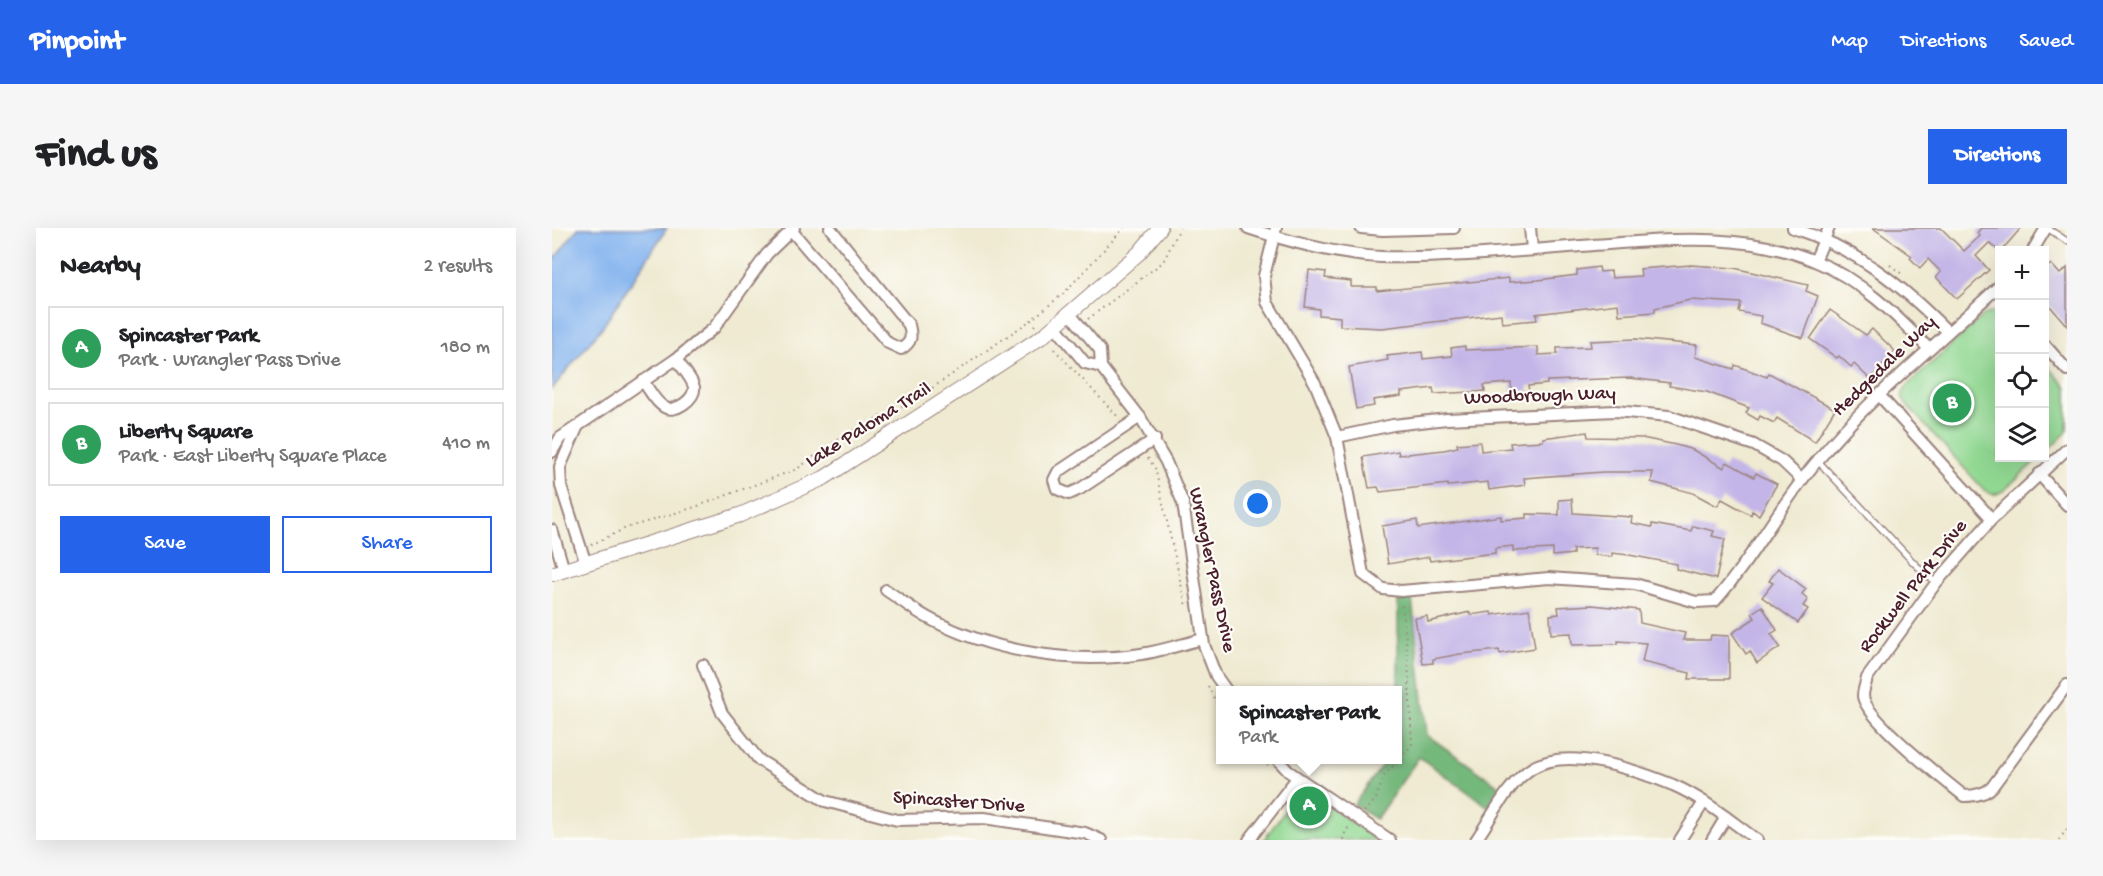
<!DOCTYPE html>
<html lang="en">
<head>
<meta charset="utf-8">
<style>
  body { margin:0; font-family:"Gochi Hand",sans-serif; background:#f6f6f6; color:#202124 }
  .controls { position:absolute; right:18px; top:18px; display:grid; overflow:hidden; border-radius:0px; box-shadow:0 6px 24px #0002 }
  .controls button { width:54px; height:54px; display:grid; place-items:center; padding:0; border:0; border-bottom:2px solid #e0e0e0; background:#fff; color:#202124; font:30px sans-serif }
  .you { position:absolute; left:706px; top:276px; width:21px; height:21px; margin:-15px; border:4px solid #fff; border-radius:50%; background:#1a73e8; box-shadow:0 0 0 9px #1a73e833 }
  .badge { display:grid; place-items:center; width:39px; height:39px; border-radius:50%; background:#2563eb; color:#fff; font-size:20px; font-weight:700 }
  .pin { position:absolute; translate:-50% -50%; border:3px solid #fff; box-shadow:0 2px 6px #0006 }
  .popup { position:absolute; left:664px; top:458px; width:186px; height:78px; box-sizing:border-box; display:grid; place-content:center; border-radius:0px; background:#fff; filter:drop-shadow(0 2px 4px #0005); font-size:20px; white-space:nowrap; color:#757577 }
  .popup b { font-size:22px; color:#202124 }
  .popup::after { content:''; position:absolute; left:50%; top:100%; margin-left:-12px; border:12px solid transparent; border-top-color:#fff }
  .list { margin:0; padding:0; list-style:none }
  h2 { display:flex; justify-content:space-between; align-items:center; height:78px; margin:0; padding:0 24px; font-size:26px }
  h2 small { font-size:20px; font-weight:400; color:#757577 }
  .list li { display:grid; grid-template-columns:39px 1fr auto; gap:18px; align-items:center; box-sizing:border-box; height:84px; margin:0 12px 12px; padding:0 12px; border:2px solid #e0e0e0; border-radius:0px }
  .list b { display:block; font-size:22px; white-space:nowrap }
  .list p { margin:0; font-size:20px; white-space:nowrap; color:#757577 }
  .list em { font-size:20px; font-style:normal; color:#757577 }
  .actions { display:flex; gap:12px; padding:18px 24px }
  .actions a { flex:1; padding:14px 0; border:2px solid #2563eb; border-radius:0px; text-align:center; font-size:21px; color:#2563eb }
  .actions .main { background:#2563eb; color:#fff }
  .icon { flex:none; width:33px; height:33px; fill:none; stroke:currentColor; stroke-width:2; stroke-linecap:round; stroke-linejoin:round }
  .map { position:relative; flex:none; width:1515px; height:612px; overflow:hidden; border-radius:0px }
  header { display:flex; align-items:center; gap:36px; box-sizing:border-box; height:84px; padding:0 30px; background:#2563eb; color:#fff }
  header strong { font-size:28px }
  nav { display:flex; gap:33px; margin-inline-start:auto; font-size:21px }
  .intro { display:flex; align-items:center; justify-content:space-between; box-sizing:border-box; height:144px; padding:0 36px }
  h1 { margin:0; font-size:42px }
  .button { padding:15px 27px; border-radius:0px; background:#2563eb; color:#fff; font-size:21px; font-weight:700 }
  main { display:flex; gap:36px; padding:0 36px }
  aside { flex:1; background:#fff; border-radius:0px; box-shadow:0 6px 24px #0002 }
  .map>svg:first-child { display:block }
  .green { fill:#91d892; stroke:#6e7c5e; stroke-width:1.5 }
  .forest { fill:#74b87c; stroke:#5f6c54; stroke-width:1.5 }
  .water { fill:#84b4ef; stroke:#676a8d; stroke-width:1.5 }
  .building { fill:#c3b5e7 }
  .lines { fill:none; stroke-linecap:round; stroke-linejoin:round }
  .service-casing { stroke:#9c847e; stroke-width:8 }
  .minor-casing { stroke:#9c847e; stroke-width:14 }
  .tertiary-casing { stroke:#9c847e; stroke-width:16 }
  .path { stroke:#9c847e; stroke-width:2; stroke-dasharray:1.5 4.5; stroke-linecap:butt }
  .service { stroke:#fff; stroke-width:5 }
  .minor { stroke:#fff; stroke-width:10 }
  .tertiary { stroke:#fff; stroke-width:14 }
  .labels { text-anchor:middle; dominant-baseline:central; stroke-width:4.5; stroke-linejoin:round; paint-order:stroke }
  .street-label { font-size:20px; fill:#4a1f2b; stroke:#fdfcf7 }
</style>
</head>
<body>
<header>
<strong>Pinpoint</strong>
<nav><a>Map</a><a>Directions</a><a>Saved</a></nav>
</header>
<div class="intro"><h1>Find us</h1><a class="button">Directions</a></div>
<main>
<aside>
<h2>Nearby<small>2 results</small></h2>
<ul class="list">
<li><span class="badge" style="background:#2e9e5b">A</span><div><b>Spincaster Park</b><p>Park · Wrangler Pass Drive</p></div><em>180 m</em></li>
<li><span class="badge" style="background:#2e9e5b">B</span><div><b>Liberty Square</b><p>Park · East Liberty Square Place</p></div><em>410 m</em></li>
</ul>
<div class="actions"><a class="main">Save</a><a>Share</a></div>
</aside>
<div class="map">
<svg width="1515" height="612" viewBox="0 0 1515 612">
  <rect width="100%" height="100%" fill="#fdfcf7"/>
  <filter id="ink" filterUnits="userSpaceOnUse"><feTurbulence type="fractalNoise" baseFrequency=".0167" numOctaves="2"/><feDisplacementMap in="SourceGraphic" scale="12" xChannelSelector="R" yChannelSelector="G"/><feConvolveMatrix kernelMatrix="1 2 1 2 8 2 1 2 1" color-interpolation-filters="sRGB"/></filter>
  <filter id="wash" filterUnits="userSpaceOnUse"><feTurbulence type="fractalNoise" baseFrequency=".008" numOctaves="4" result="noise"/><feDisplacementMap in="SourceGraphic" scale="24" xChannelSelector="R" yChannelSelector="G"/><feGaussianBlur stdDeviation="1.35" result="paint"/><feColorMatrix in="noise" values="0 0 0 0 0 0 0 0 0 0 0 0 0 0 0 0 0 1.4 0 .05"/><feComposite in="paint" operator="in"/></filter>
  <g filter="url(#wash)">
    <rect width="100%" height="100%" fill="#efead1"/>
    <g class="green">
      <polygon points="1441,84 1448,86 1448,230 1487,230 1451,263 1442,267 1433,263 1354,176 1350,168 1355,158 1432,87"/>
      <polygon points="1493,135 1515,159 1515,204 1493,225"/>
      <polygon points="758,564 825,612 712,612 744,567"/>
    </g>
    <polygon class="forest" points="860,371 875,507 954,563 941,582 867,529 824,591 802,576 834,532 846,532 846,372"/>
    <polygon class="water" points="26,0 115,0 52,97 0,161 0,34"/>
    <g id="blocks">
      <g class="building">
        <polygon points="1321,0 1389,0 1412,23 1428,8 1425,5 1429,0 1469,0 1450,22 1448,24 1437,15 1424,28 1437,42 1405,71 1384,49 1389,44 1376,31 1368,40 1358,30 1360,28"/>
        <polygon points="1499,36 1508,46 1515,40 1515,98 1492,71 1492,42"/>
        <polygon points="1139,37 1182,40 1256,57 1254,63 1266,68 1251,110 1208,95 1209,88 1187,84 1189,75 1138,72 1103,80 1103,84 1067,87 1066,76 984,86 985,92 950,95 949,86 830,100 788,98 788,89 767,87 767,81 753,79 757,42 774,44 773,50 799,53 799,59 825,59 825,63 957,50 957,54 986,52 1025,47 1025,42 1047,39 1048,44 1059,43 1060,50 1089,48 1088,41"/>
        <polygon points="1278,82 1314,107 1320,101 1343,123 1318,151 1302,136 1299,139 1287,128 1285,130 1258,111"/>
        <polygon points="1084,111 1145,117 1143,129 1182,141 1183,137 1215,149 1217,145 1283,181 1263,214 1225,190 1222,195 1208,188 1206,192 1194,185 1197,180 1155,164 1117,158 1118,155 1078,150 995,153 995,156 976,158 977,163 960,164 959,155 932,157 933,163 919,164 882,166 881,160 849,164 849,168 821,172 822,178 804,181 797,139 836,132 835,128 870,124 871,131 900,128 899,120 913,118 913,122 986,119 986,127 1005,126 1005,120 1039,119 1038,113"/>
        <polygon points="1035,204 1036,209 1090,210 1124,217 1141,222 1172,240 1175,234 1202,249 1204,245 1225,256 1207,287 1200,283 1199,287 1170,271 1165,278 1141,265 1099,254 1101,244 1051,244 972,250 973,257 937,262 936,254 896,258 896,256 828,264 826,259 817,260 811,229 846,223 847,227 892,222 906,219 905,216 928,214 929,223 959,220 958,215 991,213 991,210"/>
        <polygon points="1020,271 1021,285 1080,289 1079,295 1100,299 1100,296 1139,303 1141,298 1162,303 1160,308 1173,311 1164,351 1124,341 1125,336 1077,327 1060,325 1060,329 1043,327 1043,320 1021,321 1021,326 1001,328 1001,321 961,323 961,318 943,320 943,325 878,333 877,329 836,336 830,298 865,292 866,300 949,288 949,292 975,290 975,286 1007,287 1007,272"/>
        <polygon points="1226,340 1254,361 1250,366 1256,371 1251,378 1256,381 1246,395 1210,369 1221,355 1217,353"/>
        <polygon points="1040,377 1087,382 1088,395 1133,405 1131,412 1158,412 1159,407 1177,408 1177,451 1137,451 1138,445 1090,434 1094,415 1066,413 1066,416 1020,417 1019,405 999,406 998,387 1007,386 1006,379"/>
        <polygon points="1210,378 1225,402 1219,406 1228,419 1205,435 1198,423 1194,426 1180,405 1203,390 1200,385"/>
        <polygon points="977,381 983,420 948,426 947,422 908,426 881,431 881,435 871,436 863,390 875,388 876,394 918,384 918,387 939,384 940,387"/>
      </g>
    </g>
  </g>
  <g filter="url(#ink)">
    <use href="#blocks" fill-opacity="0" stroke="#9c847e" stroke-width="1.5"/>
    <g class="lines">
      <defs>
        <g id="service">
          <polyline points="1495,0 1515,13"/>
          <polyline points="1265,232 1363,336 1384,355"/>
        </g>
        <g id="minor">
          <path d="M696,0C738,14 785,27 829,29C904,31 981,21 1056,16C1125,10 1197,6 1263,33C1308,51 1344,87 1377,121"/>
          <path d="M724,0L712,48L715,74L763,155L785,209L811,346L831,361L849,363L997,350L1083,356L1144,374L1163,373C1202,329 1228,276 1266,232C1319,167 1387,115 1448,57"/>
          <polyline points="809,0 831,2 902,0"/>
          <polyline points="978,0 980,21"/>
          <path d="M1241,0C1303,20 1350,57 1395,103"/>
          <path d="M239,2L336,115L349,121C360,114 360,109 357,97L278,0"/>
          <polyline points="1481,22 1494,0"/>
          <polyline points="1263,33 1277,0"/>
          <polyline points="518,86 548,122 549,139 588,189 614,234 631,275 652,417 664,448 674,462"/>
          <polyline points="503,98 533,135 549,139"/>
          <polyline points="1492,116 1515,142"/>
          <path d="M91,153C97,161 103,174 112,179C122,186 144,171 142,159C140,150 129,139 124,131"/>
          <polyline points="1328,168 1440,291"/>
          <polyline points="588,189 506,244 502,252 505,261 517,266 528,261 603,211"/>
          <polyline points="25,200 8,239 9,258 34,336"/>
          <polyline points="785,209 841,197 895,191 1063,183 1117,188 1202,217 1230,233 1250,252"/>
          <path d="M1515,221L1440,291L1384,355L1315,450C1314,455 1311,462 1311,468C1313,490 1392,552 1412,568C1422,568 1433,566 1440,559L1515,457"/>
          <polyline points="0,224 8,210 124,131 162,100 215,26 242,0"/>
          <polyline points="1487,246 1515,277"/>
          <polyline points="0,302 12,342"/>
          <path d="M334,362C349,372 364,384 380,392C442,424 520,437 589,426C610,423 630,416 651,411"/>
          <polyline points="151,437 170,485 207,532 273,573 345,592 432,590 533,605 549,612"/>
          <polyline points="726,532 736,543 838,612"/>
          <polyline points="697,612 745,550"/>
          <path d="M924,612C940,589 956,555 980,540C1016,518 1084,542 1121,557C1151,570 1179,593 1205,612"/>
          <polyline points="1128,612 1152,574"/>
          <polyline points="1160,612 1174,589"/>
        </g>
        <polyline id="tertiary" points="0,346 188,287 272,250 491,108 587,25 608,0"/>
      </defs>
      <use href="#service" class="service-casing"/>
      <use href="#minor" class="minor-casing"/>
      <use href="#tertiary" class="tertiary-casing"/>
      <g class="path">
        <polyline points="1338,37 1350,46"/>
        <polyline points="536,91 611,34 628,0"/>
        <polyline points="483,98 479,92 512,65 572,0"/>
        <polyline points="502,121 568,191"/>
        <polyline points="596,230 603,240 634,378"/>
        <polyline points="39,317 74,300 143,279 245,241 289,209 367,169 479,92"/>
        <polyline points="656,458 668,482"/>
        <polyline points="711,532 716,537"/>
        <polyline points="812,584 824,571 832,548 860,517 856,431 850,375"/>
        <polyline points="791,612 794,602 798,599"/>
        <polyline points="1507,612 1515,601"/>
      </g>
      <use href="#service" class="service"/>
      <use href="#minor" class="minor"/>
      <use href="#tertiary" class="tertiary"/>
    </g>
  </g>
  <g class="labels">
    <g class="street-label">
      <text transform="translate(1333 139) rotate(-44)">Hedgedale Way</text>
      <text transform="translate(988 169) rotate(-2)">Woodbrough Way</text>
      <text transform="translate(317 198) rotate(-32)">Lake Paloma Trail</text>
      <text transform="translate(659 342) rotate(78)">Wrangler Pass Drive</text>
      <text transform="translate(1362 359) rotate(-52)">Rockwell Park Drive</text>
      <text transform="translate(407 575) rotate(4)">Spincaster Drive</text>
    </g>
  </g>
</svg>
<div class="controls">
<button>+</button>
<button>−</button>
<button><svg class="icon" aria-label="locate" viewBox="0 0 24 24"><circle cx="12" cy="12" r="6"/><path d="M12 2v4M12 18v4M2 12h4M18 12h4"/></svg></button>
<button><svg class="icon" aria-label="layers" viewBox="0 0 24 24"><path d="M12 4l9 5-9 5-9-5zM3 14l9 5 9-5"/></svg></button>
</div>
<div class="you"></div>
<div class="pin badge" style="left:757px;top:578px;background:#2e9e5b">A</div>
<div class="popup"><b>Spincaster Park</b>Park</div>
<div class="pin badge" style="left:1400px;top:175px;background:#2e9e5b">B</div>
</div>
</main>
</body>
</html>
